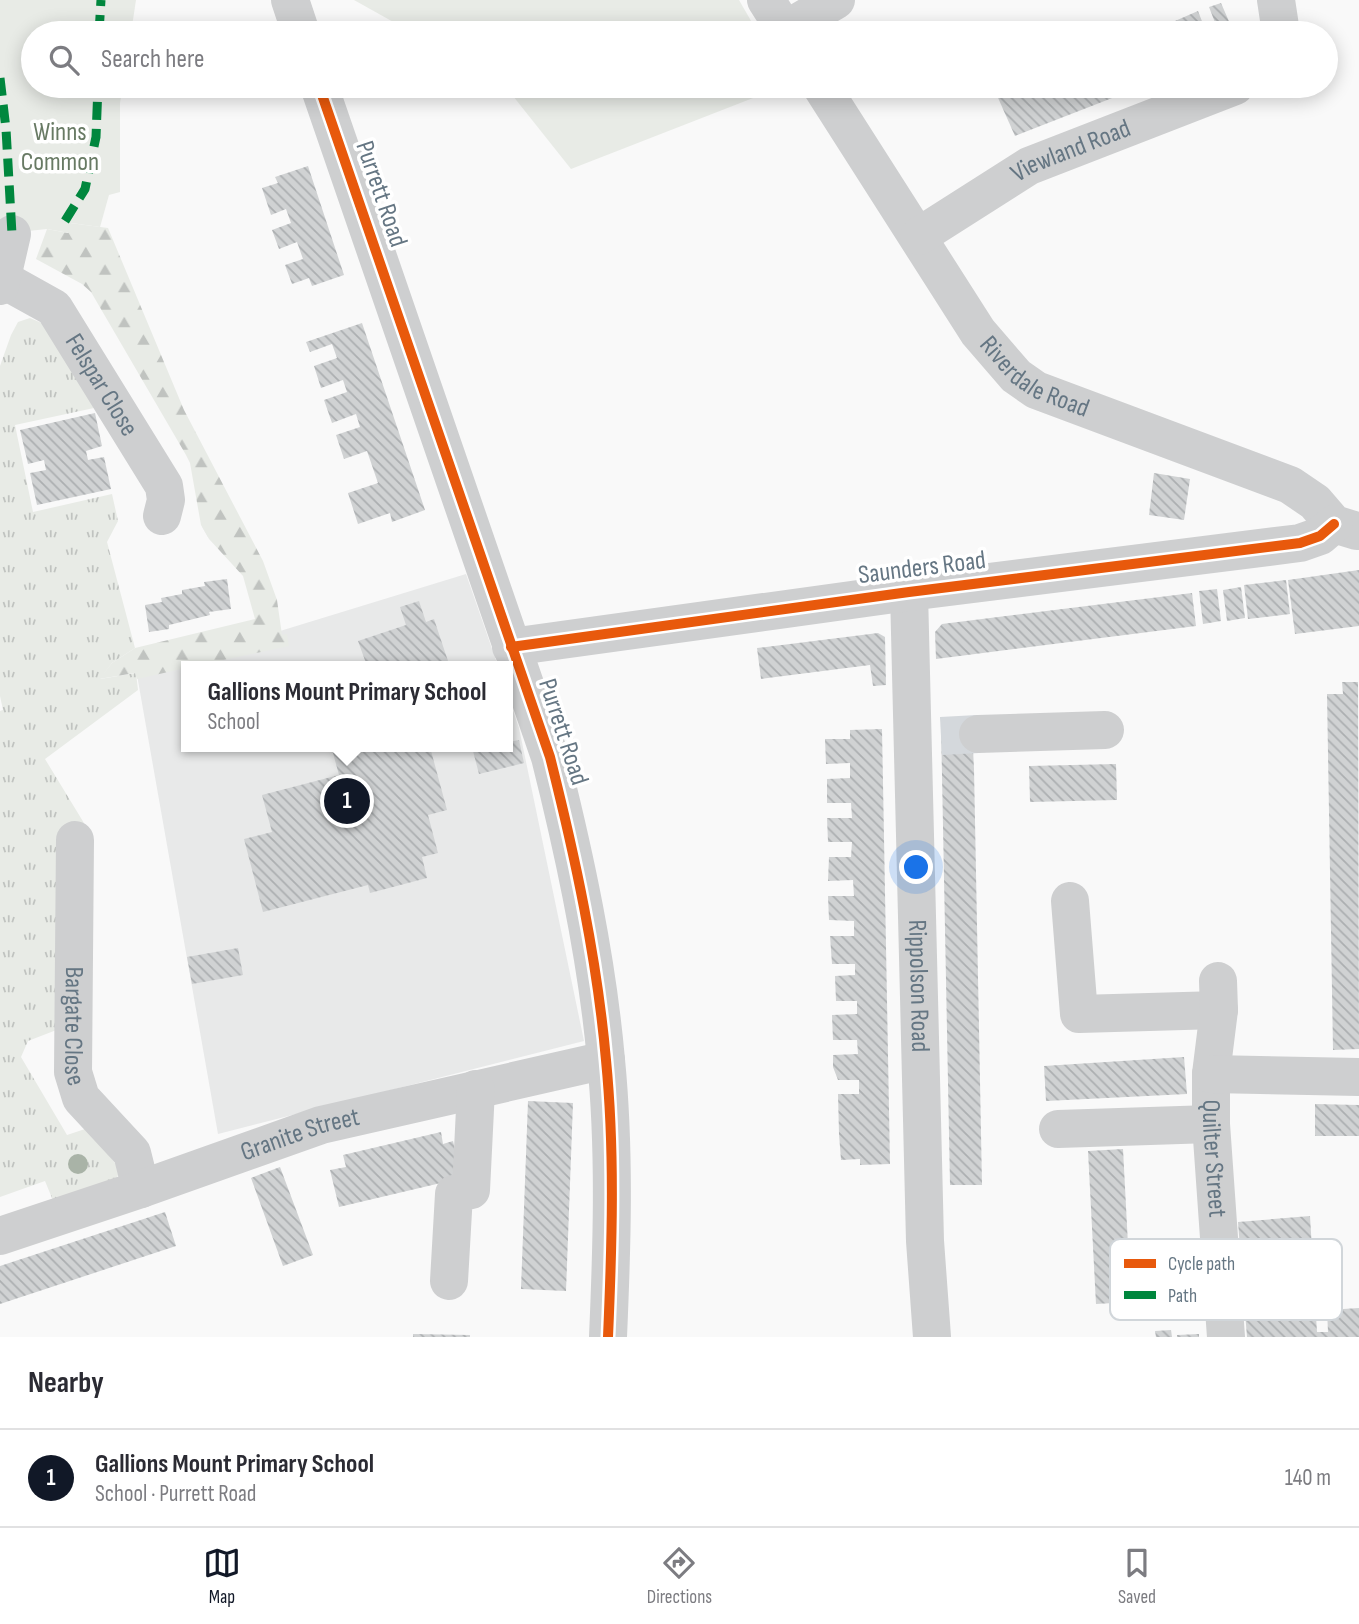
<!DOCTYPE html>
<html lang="en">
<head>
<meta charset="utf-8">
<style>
  body { margin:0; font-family:"Sofia Sans Condensed",sans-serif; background:#f2f2f3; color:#2b2b33 }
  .you { position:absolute; left:917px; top:868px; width:24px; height:24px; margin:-18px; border:5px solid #fff; border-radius:50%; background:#1a73e8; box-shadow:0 0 0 10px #1a73e833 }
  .badge { display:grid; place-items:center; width:46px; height:46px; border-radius:50%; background:#111827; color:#fff; font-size:23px; font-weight:700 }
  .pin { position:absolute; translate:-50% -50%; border:4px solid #fff; box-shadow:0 2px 7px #0006 }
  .popup { position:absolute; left:181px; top:661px; width:332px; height:91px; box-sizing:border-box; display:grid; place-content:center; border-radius:0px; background:#fff; filter:drop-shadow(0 2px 5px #0005); font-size:23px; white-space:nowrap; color:#7c7c81 }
  .popup b { font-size:26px; color:#2b2b33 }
  .popup::after { content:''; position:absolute; left:50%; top:100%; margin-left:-14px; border:14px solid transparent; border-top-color:#fff }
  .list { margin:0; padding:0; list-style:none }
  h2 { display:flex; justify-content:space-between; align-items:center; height:91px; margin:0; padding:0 28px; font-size:30px }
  h2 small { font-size:23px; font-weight:400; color:#7c7c81 }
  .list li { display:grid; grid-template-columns:46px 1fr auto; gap:21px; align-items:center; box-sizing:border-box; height:98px; padding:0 28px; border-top:2px solid #e1e1e2 }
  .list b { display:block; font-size:26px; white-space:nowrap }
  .list p { margin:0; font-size:23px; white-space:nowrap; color:#7c7c81 }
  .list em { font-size:23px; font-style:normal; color:#7c7c81 }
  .icon { flex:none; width:38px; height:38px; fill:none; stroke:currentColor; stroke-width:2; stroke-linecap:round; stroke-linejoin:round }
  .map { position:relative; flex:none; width:1359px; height:1337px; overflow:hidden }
  .search { position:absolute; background:#fff; box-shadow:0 4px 18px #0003; left:21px; right:21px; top:21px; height:77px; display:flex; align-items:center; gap:18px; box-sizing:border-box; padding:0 24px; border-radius:38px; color:#7c7c81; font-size:26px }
  .sheet { height:189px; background:#fff }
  nav { display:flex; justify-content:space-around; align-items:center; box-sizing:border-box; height:98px; border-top:2px solid #e1e1e2; background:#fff; font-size:19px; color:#7c7c81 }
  nav a { display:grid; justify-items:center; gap:4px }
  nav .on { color:#111827 }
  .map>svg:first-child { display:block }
  .built { fill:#e8e9e9 }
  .grass { fill:url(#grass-tufts) }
  .forest { fill:url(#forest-firs) }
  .green { fill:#e8ebe6 }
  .building { fill:url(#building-back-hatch) }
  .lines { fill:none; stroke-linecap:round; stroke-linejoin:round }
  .minor-tunnel { stroke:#d4d8dc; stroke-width:38; stroke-dasharray:38 19; stroke-linecap:butt }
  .minor { stroke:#cecfd0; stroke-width:38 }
  .quiet { stroke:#00873e; stroke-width:9; stroke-dasharray:18 9; stroke-linecap:butt }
  .cycleway-casing { stroke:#fff; stroke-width:15 }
  .cycleway { stroke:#e8590c; stroke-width:10 }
  .tree { fill:#a9b3a7 }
  .labels { text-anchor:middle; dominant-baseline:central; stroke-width:7; stroke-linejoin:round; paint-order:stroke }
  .park-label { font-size:26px; fill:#687a64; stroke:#fff }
  .street-label { font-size:26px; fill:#657683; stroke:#fff }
  .key { fill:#fff; stroke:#d1d6da; stroke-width:2 }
  .key-label { font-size:19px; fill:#657683 }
</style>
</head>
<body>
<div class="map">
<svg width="1359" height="1337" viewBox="0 0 1359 1337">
  <defs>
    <pattern id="grass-tufts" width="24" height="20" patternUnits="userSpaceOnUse" patternTransform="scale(1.75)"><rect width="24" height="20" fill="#e8ebe6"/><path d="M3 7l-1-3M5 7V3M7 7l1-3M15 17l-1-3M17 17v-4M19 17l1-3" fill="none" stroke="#c0c3c0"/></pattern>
    <pattern id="forest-firs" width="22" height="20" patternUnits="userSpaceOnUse" patternTransform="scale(1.75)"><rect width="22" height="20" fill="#e8ebe6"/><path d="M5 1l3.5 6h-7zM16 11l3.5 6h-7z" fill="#c0c3c0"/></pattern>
    <pattern id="building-back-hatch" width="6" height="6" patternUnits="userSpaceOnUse" patternTransform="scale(1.75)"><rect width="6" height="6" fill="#d0d2d3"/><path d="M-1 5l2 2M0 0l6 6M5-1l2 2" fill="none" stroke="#acafb1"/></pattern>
  </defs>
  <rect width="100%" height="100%" fill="#f9f9f9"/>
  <polygon class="built" points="466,574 498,666 186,666 186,747 508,747 508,696 519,728 584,1041 218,1134 137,675"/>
  <polygon class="grass" points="30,318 44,324 94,408 15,425 33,512 112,494 118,521 107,542 135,648 112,663 100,679 136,673 138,690 45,759 87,828 59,1029 28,1041 21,1057 67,1135 88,1128 121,1171 114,1181 54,1203 45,1181 0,1197 0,711 3,710 0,696 0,366 11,335 18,322"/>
  <polygon class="forest" points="70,223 108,228 184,410 263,561 277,600 282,635 287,634 289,646 196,666 186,666 186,668 137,679 135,673 99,679 112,663 135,648 255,619 243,576 209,539 201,525 190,463 186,455 91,292 82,284 36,259 47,229 68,233"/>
  <g class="green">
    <polygon points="0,0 136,0 131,33 33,33 33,86 123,86 120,103 120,192 109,195 100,227 71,223 69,233 47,229 0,234"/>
    <polygon points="354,0 739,0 758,33 413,33"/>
    <polygon points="505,86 784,86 571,169"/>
  </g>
  <g class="building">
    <polygon points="1221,3 1234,33 1180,33 1175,21 1198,11 1205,29 1216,25 1209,7"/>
    <polygon points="1164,24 1167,33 1141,33"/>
    <polygon points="1008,86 1143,86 1015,136 995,91"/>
    <polygon points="308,166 344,275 312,286 309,278 292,284 285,265 303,259 297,242 279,249 272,230 291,223 286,209 271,215 262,188 278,183 275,177"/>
    <polygon points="362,323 425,510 392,522 390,513 358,524 348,493 378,483 367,451 344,459 336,435 360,427 356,414 332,423 324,400 347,392 343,380 321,388 314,366 337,358 332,344 310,352 306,342"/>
    <polygon points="95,413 102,446 86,451 88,460 104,457 111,489 37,505 30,473 46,470 44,460 28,464 20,430"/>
    <polygon points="1154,473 1190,479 1184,520 1149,515"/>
    <polygon points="1359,570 1359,626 1295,634 1288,580"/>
    <polygon points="227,579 231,609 209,612 210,615 169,625 169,629 149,632 145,605 162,602 161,598 182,594 182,590 205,586 204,582"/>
    <polygon points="1286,580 1290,614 1248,619 1244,585"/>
    <polygon points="1241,587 1245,618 1227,621 1223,590"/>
    <polygon points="1217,589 1221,621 1203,624 1199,591"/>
    <polygon points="1192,593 1196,626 936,659 935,632 942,624"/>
    <polygon points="419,601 426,622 434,619 449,664 442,666 367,666 358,641 406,625 400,607"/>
    <polygon points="878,633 885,637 886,685 873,686 870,665 761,679 757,648"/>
    <polygon points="1342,682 1358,682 1359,1049 1333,1050 1327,694 1343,694"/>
    <polygon points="978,723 973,749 974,769 982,1185 950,1185 941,724"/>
    <polygon points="882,729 890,1164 860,1165 860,1159 841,1160 839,1134 838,1094 859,1094 859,1080 838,1080 833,1067 833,1055 858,1054 857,1040 833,1040 832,1015 857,1014 857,1001 836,1001 835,976 855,975 855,964 832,964 830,936 854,936 854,921 829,920 828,896 854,896 853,880 828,881 829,857 851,857 852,842 828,842 827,818 852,818 851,803 827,803 827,779 850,778 850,763 826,764 825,739 850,739 850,730"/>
    <polygon points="519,740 524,763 479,774 473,751 489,747 508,747 508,742"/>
    <polygon points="356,747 430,747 447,810 428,815 438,853 422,857 427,878 370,893 368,885 263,912 244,839 272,832 262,795 339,775 333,753"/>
    <polygon points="1116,764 1117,800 1030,802 1029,766"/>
    <polygon points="238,948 243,975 192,984 187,957"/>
    <polygon points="1184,1057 1187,1094 1046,1101 1044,1066"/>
    <polygon points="528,1101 573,1103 566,1291 521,1289"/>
    <polygon points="1315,1104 1359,1105 1359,1136 1315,1136"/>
    <polygon points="441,1132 443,1144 453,1141 462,1178 339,1207 330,1170 346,1167 343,1155"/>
    <polygon points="1123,1149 1131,1302 1096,1304 1088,1151"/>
    <polygon points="280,1167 313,1255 283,1266 251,1178"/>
    <polygon points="165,1212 176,1246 0,1304 0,1266"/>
    <polygon points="1310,1216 1317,1332 1328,1332 1327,1310 1359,1308 1359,1337 1247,1337 1238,1222"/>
    <polygon points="1171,1330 1172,1337 1156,1337 1155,1331"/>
    <polygon points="413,1334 470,1335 470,1337 413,1337"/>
    <polygon points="1199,1334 1199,1337 1177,1337 1177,1335"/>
  </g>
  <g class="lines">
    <polyline class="minor-tunnel" points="941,736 978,734"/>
    <g class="minor">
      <polyline points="290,0 301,33"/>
      <polyline points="766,0 787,33"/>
      <polyline points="1276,0 1281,33"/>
      <polyline points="785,30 836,0"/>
      <path d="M319,86L550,757C575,856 597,958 606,1060C615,1152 612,1245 608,1337"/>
      <path id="s1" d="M821,86L978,332L1016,376L1036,390L1290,485L1315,502L1334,524L1357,531"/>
      <path id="s2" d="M919,236L1029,166L1235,86"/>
      <path id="s3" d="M2,279L54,308L164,486L166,500L162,516"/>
      <polyline points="0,286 12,234"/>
      <path id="s4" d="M909,592L925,1241L932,1337"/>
      <polyline points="511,647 909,592 1300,543 1320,536 1334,524"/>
      <polyline points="978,734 1105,730"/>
      <path id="s5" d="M75,840L73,1072L81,1098L132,1153L141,1189"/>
      <polyline points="1070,901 1079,1014 1219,1010"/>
      <path id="s6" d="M1218,981L1219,1010L1211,1074V1124L1226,1337"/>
      <polyline points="1211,1074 1359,1077"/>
      <polyline points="1058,1129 1211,1124"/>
      <path id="s7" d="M0,1236L141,1189L321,1125L606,1060"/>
      <polyline points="449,1281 454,1194 471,1190 476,1089"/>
    </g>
    <g class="quiet">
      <polyline points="99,33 101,0"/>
      <polyline points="0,78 6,129 12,234"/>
      <polyline points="65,221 85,189 96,137 98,86"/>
    </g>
    <defs>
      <g id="cycleway">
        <path d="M319,86L550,757C575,856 597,958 606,1060C615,1152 612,1245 608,1337"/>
        <polyline points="511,647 909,592 1300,543 1320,536 1334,524"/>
      </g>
    </defs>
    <use href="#cycleway" class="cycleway-casing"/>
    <use href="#cycleway" class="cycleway"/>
  </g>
  <circle class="tree" cx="78" cy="1164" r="10"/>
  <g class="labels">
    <g class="park-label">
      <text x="60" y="132">Winns<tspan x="60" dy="30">Common</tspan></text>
    </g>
    <g class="street-label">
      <text stroke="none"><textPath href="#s2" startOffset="175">Viewland Road</textPath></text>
      <text transform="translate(381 194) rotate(71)">Purrett Road</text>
      <text stroke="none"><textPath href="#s1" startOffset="366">Riverdale Road</textPath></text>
      <text stroke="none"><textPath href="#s3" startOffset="150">Felspar Close</textPath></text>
      <text transform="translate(922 568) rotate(-7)">Saunders Road</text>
      <text transform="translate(563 732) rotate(72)">Purrett Road</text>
      <text stroke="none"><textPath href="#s4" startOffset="394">Rippolson Road</textPath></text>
      <text stroke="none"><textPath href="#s5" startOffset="186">Bargate Close</textPath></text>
      <text stroke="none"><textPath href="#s7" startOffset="317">Granite Street</textPath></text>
      <text stroke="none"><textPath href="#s6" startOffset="178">Quilter Street</textPath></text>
    </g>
  </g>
  <rect x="1110" y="1239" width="232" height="81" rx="10" class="key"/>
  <rect x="1124" y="1259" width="32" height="9" fill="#e8590c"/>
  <rect x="1124" y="1291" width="32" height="8" fill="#00873e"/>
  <g class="key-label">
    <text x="1168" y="1270">Cycle path</text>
    <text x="1168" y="1302">Path</text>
  </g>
</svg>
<div class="you"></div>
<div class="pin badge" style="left:347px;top:801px">1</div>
<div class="popup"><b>Gallions Mount Primary School</b>School</div>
<div class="search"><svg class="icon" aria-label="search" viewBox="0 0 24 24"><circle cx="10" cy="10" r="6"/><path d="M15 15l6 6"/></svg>Search here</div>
</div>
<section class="sheet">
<h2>Nearby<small></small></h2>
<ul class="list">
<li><span class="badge">1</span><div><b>Gallions Mount Primary School</b><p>School · Purrett Road</p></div><em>140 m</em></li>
</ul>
</section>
<nav>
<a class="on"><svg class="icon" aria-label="map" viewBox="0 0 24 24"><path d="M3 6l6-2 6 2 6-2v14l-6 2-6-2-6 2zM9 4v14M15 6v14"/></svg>Map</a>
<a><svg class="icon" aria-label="directions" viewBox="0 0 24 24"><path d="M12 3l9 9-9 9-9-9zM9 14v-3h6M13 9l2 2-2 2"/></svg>Directions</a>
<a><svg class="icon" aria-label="saved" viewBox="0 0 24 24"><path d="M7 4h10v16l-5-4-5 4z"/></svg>Saved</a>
</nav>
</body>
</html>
